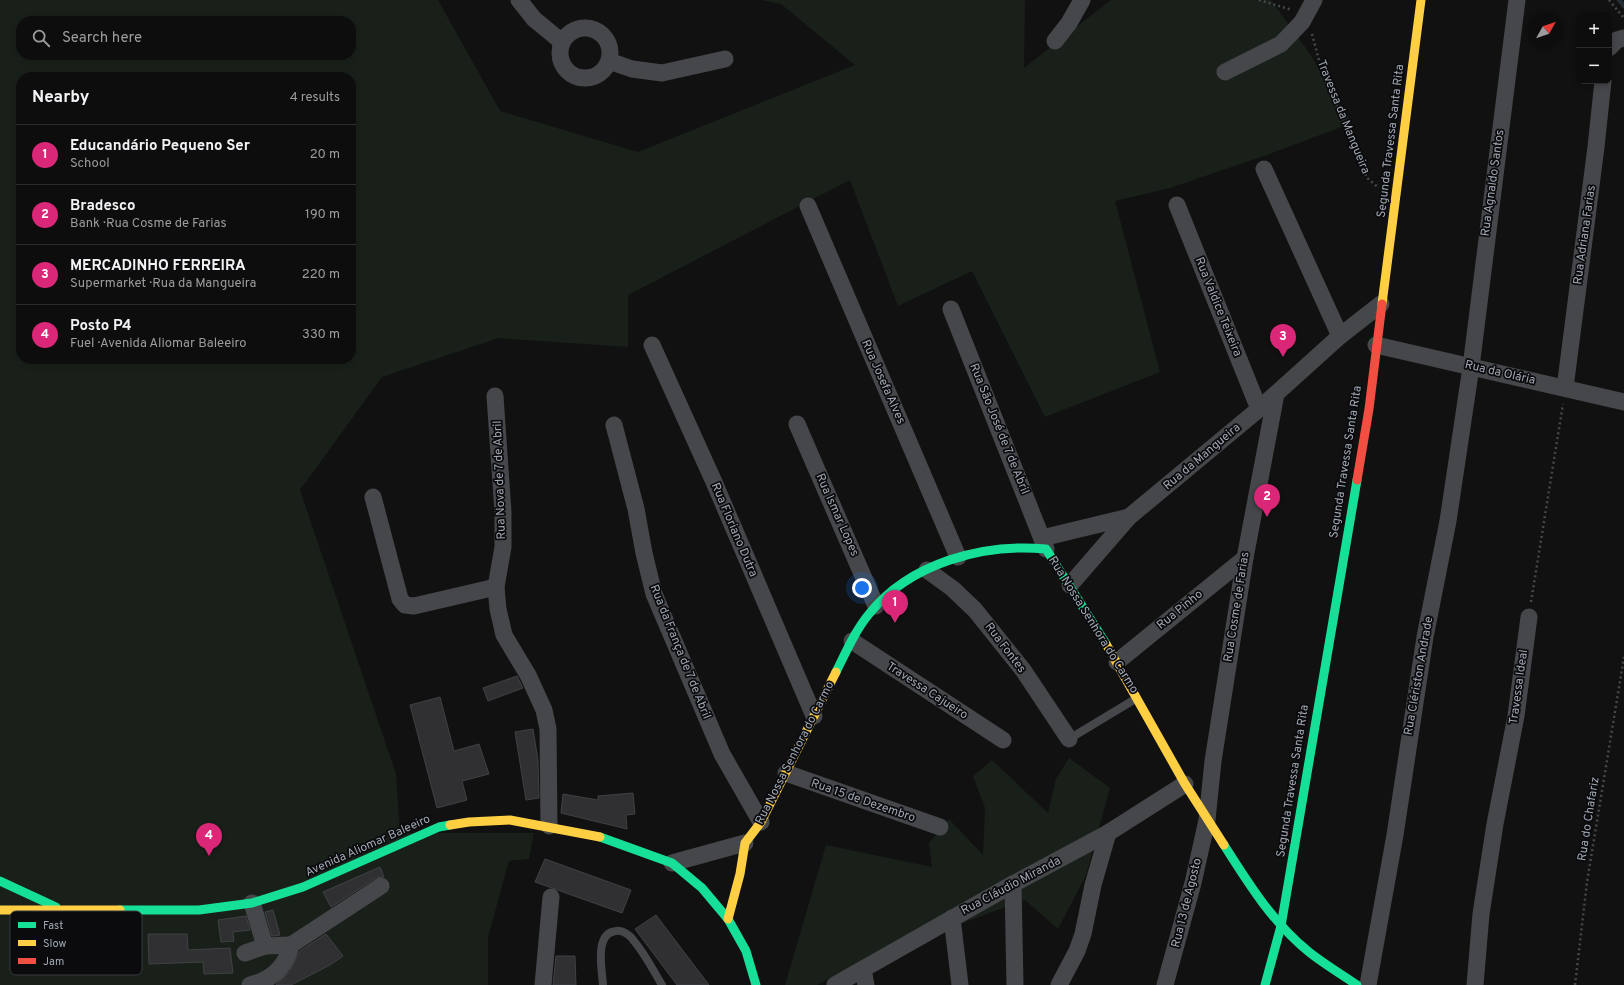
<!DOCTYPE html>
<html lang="en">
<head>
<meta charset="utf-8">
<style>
  body { margin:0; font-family:Overpass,sans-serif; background:#161616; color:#f1f3f6 }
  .controls { position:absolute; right:12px; top:12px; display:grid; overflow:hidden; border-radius:8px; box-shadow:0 2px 6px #0003 }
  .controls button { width:36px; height:36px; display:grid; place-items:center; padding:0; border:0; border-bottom:1px solid #2d2d2e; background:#0d0d0d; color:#f1f3f6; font:20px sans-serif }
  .compass { position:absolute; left:1528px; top:12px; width:36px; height:36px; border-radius:50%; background:#0d0d0d; box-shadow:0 2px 6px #0003; rotate:50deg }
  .you { position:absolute; left:862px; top:588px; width:14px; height:14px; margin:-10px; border:3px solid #fff; border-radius:50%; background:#1a73e8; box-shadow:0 0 0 6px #1a73e833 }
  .badge { display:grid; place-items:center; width:26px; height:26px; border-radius:50%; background:#db2777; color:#fff; font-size:13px; font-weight:700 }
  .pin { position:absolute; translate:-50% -33px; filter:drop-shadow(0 1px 2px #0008) }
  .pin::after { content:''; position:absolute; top:21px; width:14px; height:12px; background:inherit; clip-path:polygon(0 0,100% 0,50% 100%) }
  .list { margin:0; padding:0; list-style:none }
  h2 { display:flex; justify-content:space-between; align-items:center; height:52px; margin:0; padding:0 16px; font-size:17px }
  h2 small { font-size:13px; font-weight:400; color:#9a9c9d }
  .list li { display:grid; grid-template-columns:26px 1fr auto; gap:12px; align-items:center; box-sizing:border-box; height:60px; padding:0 16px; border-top:1px solid #2d2d2e }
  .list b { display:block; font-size:15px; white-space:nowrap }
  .list p { margin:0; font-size:13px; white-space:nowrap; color:#9a9c9d }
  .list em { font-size:13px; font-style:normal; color:#9a9c9d }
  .icon { flex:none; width:22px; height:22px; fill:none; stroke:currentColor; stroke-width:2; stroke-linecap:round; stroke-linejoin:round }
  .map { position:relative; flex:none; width:1624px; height:985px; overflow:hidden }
  .search { position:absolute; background:#0d0d0d; box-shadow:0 2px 6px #0003; left:16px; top:16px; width:340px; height:44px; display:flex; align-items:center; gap:10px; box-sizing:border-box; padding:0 14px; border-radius:16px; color:#9a9c9d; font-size:15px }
  .panel { position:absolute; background:#0d0d0d; box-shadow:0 2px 6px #0003; left:16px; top:72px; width:340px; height:292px; border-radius:16px }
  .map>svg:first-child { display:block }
  .green { fill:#19201a; fill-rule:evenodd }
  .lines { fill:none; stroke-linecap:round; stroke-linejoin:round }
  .stream { stroke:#242d33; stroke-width:4.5 }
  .building { fill:#303032; stroke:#3f4145 }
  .path { stroke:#46484c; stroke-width:2.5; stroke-dasharray:2 3; stroke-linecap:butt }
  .lane { stroke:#45474a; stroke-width:8 }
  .street { stroke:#45474a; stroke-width:17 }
  .fast { stroke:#16e098; stroke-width:9 }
  .slow { stroke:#ffcf43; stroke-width:9 }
  .jam { stroke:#f24e42; stroke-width:9 }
  .labels { text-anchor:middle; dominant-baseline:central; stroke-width:3.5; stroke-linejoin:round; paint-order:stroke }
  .street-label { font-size:12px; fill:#a0a8b4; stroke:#0b0b0d }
  .key { fill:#0b0b0d; stroke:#383a3f; stroke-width:1 }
  .key-label { font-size:11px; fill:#a0a8b4 }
</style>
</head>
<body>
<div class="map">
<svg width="1624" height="985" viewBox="0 0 1624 985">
  <rect width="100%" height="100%" fill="#111"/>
  <g class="green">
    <path d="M0,0H438L500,111L638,152L855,65L781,4L761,0H1025L1024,68L1111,0H1271L1310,54L1352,123L1264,156L1170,188L1115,201L1160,372L1045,417L972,271L898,306L850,180L628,295V347L499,338L382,377L300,490L396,774L400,833H534L529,859L509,861L488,937V985H0ZM21,21H351V55H21ZM21,77H351V359H21Z"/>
    <polygon points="1069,758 1110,788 1086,875 1058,929 1025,900 868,958 817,985 785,985 826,845 932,867 929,843 949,819 983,855 985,808 973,776 992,760 1048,813 1056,779"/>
  </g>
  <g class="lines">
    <polyline class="stream" points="1619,0 1624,6"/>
  </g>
  <g class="building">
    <polygon points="517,676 523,688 488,701 483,688"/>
    <polygon points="440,697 454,751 479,744 489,774 462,781 467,800 437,808 410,705"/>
    <polygon points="533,729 538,760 539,798 526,800 515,732"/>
    <polygon points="633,793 635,814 626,815 627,829 561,813 563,794 598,800 598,796"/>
    <polygon points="545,859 631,890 622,913 535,882"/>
    <polygon points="380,867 384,877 376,878 331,907 323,892"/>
    <polygon points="273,910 280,935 272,936 265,912"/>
    <polygon points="656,915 709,985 677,985 635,929"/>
    <polygon points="246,916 250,930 233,932 234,941 221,942 218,920"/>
    <polygon points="148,934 187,934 188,950 230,948 233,973 204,974 203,962 149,964"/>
    <polygon points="326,934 343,956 330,965 291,985 276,985 290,971 300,951"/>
    <polygon points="556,956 575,956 576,985 553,985"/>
  </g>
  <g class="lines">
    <g class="path">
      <polyline points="1259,0 1292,10"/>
      <polyline points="1609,0 1624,18"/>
      <polyline points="1312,34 1323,75 1348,130 1367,178 1379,188"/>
      <polyline points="1531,602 1563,404"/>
      <polyline points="1575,985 1587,882 1624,657"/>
    </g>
    <g class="lane">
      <polyline points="1069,739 1137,698"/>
      <path d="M603,985C602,970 594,933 616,931C623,930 630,935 634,941C645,954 653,970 662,985"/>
    </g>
    <g class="street">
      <polyline points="519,0 534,19 562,42"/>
      <circle cx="585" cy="53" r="25"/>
      <polyline points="1055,41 1069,23 1082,0"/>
      <polyline points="1609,48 1617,40 1624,38"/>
      <polyline points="609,61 632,69 662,73 725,59"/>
      <polyline points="1225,72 1281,44 1302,22 1314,0"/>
      <polyline points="1264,169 1340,336 1381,304"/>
      <polyline points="1177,205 1259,409"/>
      <polyline points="808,206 958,557"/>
      <polyline points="951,309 1046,549"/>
      <polyline points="652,345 714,482 814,716"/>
      <polyline points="1376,345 1624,402"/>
      <polyline points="1565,388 1596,147 1603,81"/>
      <polyline points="495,396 503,512 503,547 496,587 498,609 504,635 528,675 544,710 548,729 549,826"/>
      <polyline points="797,424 876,606"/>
      <polyline points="614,425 636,509 644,553 654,594 722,754 761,822"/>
      <polyline points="373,497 400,599 405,605 414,606 496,587"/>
      <polyline points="1042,538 1129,517"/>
      <polyline points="927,570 953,589 975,610 1023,670 1069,739"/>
      <polyline points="1070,585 1129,517 1259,409 1340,336"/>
      <polyline points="852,641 1003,740"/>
      <polyline points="1117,662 1245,558"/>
      <polyline points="786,773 940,827"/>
      <polyline points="672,863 745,843"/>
      <polyline points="1013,884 1015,985"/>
      <polyline points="252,903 265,946"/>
      <polyline points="952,918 960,985"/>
      <polyline points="245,953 265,946 291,945"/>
      <polyline points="863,969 866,985"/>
      <path d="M250,985C272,980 286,967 291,945L381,886"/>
      <polyline points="543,985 551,897"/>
      <polyline points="835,985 1013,884 1108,833 1185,784"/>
      <polyline points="1059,985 1077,951 1083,934 1093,885 1108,833"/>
      <polyline points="1165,985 1193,883 1207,820 1213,761 1245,558 1276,394"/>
      <polyline points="1368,985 1395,835 1425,637 1448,521 1471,367 1517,0"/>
      <polyline points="1475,985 1481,914 1495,824 1516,716 1529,617"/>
    </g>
    <g class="fast">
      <path d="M836,672C846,652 855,631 869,614C910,563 983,543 1046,549L1106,644"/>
      <polyline points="600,837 672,863 702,888 728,919 746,951 756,985"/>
      <path d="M1224,845C1248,883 1273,923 1309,952C1324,964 1341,974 1357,985"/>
      <polyline points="0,881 56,907"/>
      <polyline points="120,910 199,910 252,903 303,887 439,827 450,825"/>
      <polyline points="1265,985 1281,926 1357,480"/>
    </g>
    <g class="slow">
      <polyline points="1382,304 1421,0"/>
      <polyline points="1106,644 1185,784 1224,845"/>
      <polyline points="450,825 469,822 510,820 600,837"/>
      <polyline points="0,910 120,910"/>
      <polyline points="728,919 740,874 745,843 761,822 836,672"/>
    </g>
    <polyline class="jam" points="1357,480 1369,409 1382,304"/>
  </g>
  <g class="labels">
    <g class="street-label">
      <text transform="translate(1343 117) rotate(68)">Travessa da Mangueira</text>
      <text transform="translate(1391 141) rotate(-83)">Segunda Travessa Santa Rita</text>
      <text transform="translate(1493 183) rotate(-82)">Rua Agnaldo Santos</text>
      <text transform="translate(1585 235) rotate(-82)">Rua Adriana Farias</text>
      <text transform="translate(1218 307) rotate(68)">Rua Valdice Teixeira</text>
      <text transform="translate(1500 373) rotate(13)">Rua da Olária</text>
      <text transform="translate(883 382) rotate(66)">Rua Josefa Alves</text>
      <text transform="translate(999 429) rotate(68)">Rua São José de 7 de Abril</text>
      <text transform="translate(1202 457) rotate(-40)">Rua da Mangueira</text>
      <text transform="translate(1346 462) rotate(-81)">Segunda Travessa Santa Rita</text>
      <text transform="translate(500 480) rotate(-92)">Rua Nova de 7 de Abril</text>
      <text transform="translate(837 515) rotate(66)">Rua Ismar Lopes</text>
      <text transform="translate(734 530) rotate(67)">Rua Floriano Dutra</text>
      <text transform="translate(1237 607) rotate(-81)">Rua Cosme de Farias</text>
      <text transform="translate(1180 610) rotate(-39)">Rua Pinho</text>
      <text transform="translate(1093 625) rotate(58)">Rua Nossa Senhora do Carmo</text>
      <text transform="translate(1005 648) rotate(53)">Rua Fontes</text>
      <text transform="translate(680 652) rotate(68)">Rua da França de 7 de Abril</text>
      <text transform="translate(1419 676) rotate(-80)">Rua Clériston Andrade</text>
      <text transform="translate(1519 687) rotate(-82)">Travessa Ideal</text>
      <text transform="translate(927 691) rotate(33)">Travessa Cajueiro</text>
      <text transform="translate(795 753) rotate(-63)">Rua Nossa Senhora do Carmo</text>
      <text transform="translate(1293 781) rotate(-81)">Segunda Travessa Santa Rita</text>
      <text transform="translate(863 801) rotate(19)">Rua 15 de Dezembro</text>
      <text transform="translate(1589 819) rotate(-81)">Rua do Chafariz</text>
      <text transform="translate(368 846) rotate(-24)">Avenida Aliomar Baleeiro</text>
      <text transform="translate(1011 886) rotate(-28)">Rua Cláudio Miranda</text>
      <text transform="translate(1187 903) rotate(-76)">Rua 13 de Agosto</text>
    </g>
  </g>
  <rect x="10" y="911" width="132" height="64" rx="6" class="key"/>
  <rect x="18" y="922" width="18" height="6" fill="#16e098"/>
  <rect x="18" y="940" width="18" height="6" fill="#ffcf43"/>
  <rect x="18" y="958" width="18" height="6" fill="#f24e42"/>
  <g class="key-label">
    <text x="43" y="929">Fast</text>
    <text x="43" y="947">Slow</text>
    <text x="43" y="965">Jam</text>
  </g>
</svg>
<div class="controls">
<button>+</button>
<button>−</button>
</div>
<svg class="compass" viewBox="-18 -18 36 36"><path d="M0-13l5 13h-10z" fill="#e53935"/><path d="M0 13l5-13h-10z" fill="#9a9c9d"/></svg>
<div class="you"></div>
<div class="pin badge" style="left:895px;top:623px">1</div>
<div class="pin badge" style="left:1267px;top:517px">2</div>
<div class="pin badge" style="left:1283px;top:357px">3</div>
<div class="pin badge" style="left:209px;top:856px">4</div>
<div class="search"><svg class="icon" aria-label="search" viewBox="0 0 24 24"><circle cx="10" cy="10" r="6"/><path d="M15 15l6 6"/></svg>Search here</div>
<section class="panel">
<h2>Nearby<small>4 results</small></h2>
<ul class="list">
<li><span class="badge">1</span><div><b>Educandário Pequeno Ser</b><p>School</p></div><em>20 m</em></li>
<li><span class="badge">2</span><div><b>Bradesco</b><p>Bank · Rua Cosme de Farias</p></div><em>190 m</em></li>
<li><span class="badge">3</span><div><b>MERCADINHO FERREIRA</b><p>Supermarket · Rua da Mangueira</p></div><em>220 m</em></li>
<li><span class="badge">4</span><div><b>Posto P4</b><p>Fuel · Avenida Aliomar Baleeiro</p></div><em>330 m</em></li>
</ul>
</section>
</div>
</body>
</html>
